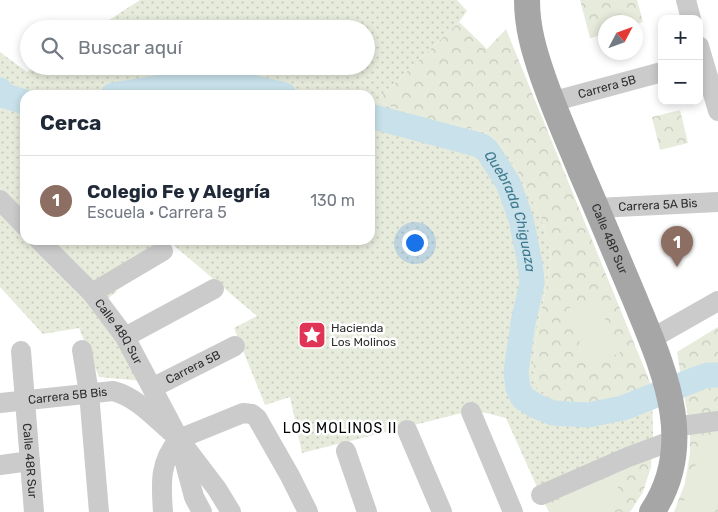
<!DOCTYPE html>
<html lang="es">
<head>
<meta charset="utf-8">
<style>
  body { margin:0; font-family:Rubik,sans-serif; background:#f6f6f7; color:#1f2937 }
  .controls { position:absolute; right:15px; top:15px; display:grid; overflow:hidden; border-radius:10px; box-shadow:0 2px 8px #0003 }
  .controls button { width:45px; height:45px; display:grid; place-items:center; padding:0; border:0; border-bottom:1px solid #e0e1e3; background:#fff; color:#1f2937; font:25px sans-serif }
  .compass { position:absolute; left:598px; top:15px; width:45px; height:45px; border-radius:50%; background:#fff; box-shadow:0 2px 8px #0003; rotate:49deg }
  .you { position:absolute; left:414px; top:242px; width:18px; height:18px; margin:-12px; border:4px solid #fff; border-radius:50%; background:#1a73e8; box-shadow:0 0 0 8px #1a73e833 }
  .badge { display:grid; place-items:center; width:32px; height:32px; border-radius:50%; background:#e03456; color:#fff; font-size:16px; font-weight:700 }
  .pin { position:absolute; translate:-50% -41px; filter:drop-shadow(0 1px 2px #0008) }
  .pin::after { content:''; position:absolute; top:26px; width:18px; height:15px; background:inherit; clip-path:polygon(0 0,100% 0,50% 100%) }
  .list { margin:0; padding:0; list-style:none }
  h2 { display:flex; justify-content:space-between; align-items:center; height:65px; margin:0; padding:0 20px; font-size:21px }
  h2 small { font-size:16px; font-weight:400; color:#747a83 }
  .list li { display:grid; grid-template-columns:32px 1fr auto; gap:15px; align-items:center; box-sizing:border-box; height:90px; padding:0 20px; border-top:1px solid #e0e1e3 }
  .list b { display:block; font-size:19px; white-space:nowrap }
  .list p { margin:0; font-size:16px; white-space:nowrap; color:#747a83 }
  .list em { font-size:16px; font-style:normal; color:#747a83 }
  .icon { flex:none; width:28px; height:28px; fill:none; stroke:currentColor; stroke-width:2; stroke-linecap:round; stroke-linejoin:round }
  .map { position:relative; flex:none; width:718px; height:512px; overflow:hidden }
  .search { position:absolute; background:#fff; box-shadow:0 2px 8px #0003; left:20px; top:20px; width:355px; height:55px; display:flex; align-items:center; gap:12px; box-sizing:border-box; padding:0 18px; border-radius:28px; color:#747a83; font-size:19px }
  .panel { position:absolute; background:#fff; box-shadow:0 2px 8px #0003; left:20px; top:90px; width:355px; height:155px; border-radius:15px }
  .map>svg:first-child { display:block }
  .grass { fill:url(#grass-dots); fill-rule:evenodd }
  .park { fill:url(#park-crowns) }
  .pitch { fill:#e6ebdc }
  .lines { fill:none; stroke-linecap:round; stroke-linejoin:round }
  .river { stroke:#c8e1ea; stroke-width:25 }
  .minor { stroke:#cbcbcb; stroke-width:20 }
  .major { stroke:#a6a6a6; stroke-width:26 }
  .labels { text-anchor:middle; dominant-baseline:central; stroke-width:5; stroke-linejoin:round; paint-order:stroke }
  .street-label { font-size:12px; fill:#2e2e2e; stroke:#fff }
  .poi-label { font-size:12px; fill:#2e2e2e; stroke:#fff; text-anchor:start }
  .water-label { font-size:14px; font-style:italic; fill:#3e788e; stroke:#fff }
  .neighbourhood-label { font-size:14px; letter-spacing:1px; fill:#000; stroke:#fff }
</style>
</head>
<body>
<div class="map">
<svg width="718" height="512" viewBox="0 0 718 512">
  <defs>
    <pattern id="grass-dots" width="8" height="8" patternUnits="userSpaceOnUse" patternTransform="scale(1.25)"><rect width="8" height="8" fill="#e6ebdc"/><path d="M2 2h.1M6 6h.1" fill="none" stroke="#c6cabd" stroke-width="1.8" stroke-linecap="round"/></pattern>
    <pattern id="park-crowns" width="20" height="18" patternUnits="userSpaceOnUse" patternTransform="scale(1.25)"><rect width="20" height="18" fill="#e6ebdc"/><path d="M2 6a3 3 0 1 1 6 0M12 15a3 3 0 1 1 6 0" fill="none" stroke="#c6cabd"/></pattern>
  </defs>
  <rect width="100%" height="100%" fill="#fff"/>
  <path class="grass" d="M140,0H457L467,11L459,22L376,101L424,119L478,130L490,135L507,152L541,217L551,254L547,284L537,330L533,369L538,389L598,403L652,387L653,437L542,498L506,418L478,411H470L302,453L290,397L265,405L234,328L257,316L171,243L108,279L117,292L95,307L143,381L99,377L79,328L43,334L0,287V52L27,72L36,66H366V29H95ZM25,95H370V240H25Z"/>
  <g class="park">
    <polygon points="580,0 637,0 643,22 636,24 636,22 606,22 605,34 590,38"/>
    <polygon points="459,22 487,49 506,29 652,387 598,403 557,402 538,389 533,369 537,330 547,284 551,254 541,217 507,152 490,135 478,130 424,119 376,101"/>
    <polygon points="680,110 688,143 660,150 652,117"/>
    <polygon points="718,327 718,512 674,512 685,483 690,453 690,430 677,352"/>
    <polygon points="653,437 651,467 643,492 630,512 549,512 542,498"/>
  </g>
  <g class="pitch">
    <polygon points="596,297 620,353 589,365 566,309"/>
    <polygon points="718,441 718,496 714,512 685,512 683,504 701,448 709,442"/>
    <polygon points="612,475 625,502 604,512 562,512 556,501"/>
  </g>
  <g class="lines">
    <g class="river">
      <polyline points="0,90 5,96 25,102"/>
      <polyline points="113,95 204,80 247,86 284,95"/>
      <path id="s1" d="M370,116L472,143L482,146L487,150L508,183L521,219L530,264L532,283L523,323L516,372L518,388L523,398L536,406L553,413L588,415L623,408L699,378L708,375H718"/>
    </g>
    <g class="minor">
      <polyline points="686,0 691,19"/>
      <polyline points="699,46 718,111"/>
      <path id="s2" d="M551,102L662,72"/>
      <polyline points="0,200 25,226"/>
      <path id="s3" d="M597,208L718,202"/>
      <path id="s4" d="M39,240L92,293L125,337L179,439L217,489L231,512"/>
      <polyline points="92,293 163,251"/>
      <polyline points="125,337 214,289"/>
      <polyline points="651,339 718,301"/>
      <polyline points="82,350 89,393 99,512"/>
      <path id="s5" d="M21,351L34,512"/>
      <path id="s6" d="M152,388L235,346"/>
      <path id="s7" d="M0,403L113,391C136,397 153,416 170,431"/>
      <polyline points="471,412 513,512"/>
      <polyline points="674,427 718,421"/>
      <polyline points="407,430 442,512"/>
      <polyline points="181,448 194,497 202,512"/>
      <polyline points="346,451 367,512"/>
      <polyline points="0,465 30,461"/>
      <polyline points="541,495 628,457 674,440"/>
      <path d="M163,512C161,484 159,462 179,439L243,413L252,414L257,418L290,476L308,512"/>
    </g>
    <path class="major" id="s8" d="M527,0C527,27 534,51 543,77C554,109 568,140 581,172C599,213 616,255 634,297C662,366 699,442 652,512"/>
  </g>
  <defs>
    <symbol id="sight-square" viewBox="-11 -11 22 22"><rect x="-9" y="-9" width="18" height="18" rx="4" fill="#e03456" stroke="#fff"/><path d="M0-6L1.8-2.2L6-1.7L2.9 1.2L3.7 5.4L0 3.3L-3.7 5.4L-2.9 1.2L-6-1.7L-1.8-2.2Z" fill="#fff"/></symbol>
  </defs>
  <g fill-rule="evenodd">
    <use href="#sight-square" x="296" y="319" width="32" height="32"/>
  </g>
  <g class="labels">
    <g class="street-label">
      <text stroke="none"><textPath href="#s2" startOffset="58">Carrera 5B</textPath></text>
      <text stroke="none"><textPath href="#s3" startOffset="61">Carrera 5A Bis</textPath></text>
      <text stroke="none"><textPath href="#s8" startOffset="254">Calle 48P Sur</textPath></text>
      <text stroke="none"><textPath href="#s4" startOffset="122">Calle 48Q Sur</textPath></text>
      <text stroke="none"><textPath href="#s6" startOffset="46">Carrera 5B</textPath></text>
      <text stroke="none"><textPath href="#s7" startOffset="68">Carrera 5B Bis</textPath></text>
      <text stroke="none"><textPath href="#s5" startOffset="110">Calle 48R Sur</textPath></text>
    </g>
    <g class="poi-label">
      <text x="331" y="328">Hacienda<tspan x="331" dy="14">Los Molinos</tspan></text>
    </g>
    <g class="water-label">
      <text stroke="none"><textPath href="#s1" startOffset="189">Quebrada Chiguaza</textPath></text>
    </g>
    <g class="neighbourhood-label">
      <text x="340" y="428">LOS MOLINOS II</text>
    </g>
  </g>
</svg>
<div class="controls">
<button>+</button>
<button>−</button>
</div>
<svg class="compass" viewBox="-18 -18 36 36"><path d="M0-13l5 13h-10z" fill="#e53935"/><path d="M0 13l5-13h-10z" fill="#747a83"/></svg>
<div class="you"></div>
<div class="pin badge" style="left:677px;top:267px;background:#8d6e63">1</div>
<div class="search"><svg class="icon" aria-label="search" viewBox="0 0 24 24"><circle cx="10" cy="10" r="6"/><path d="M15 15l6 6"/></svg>Buscar aquí</div>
<section class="panel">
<h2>Cerca<small></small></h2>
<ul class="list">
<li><span class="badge" style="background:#8d6e63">1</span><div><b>Colegio Fe y Alegría</b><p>Escuela · Carrera 5</p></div><em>130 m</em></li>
</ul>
</section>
</div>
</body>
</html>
